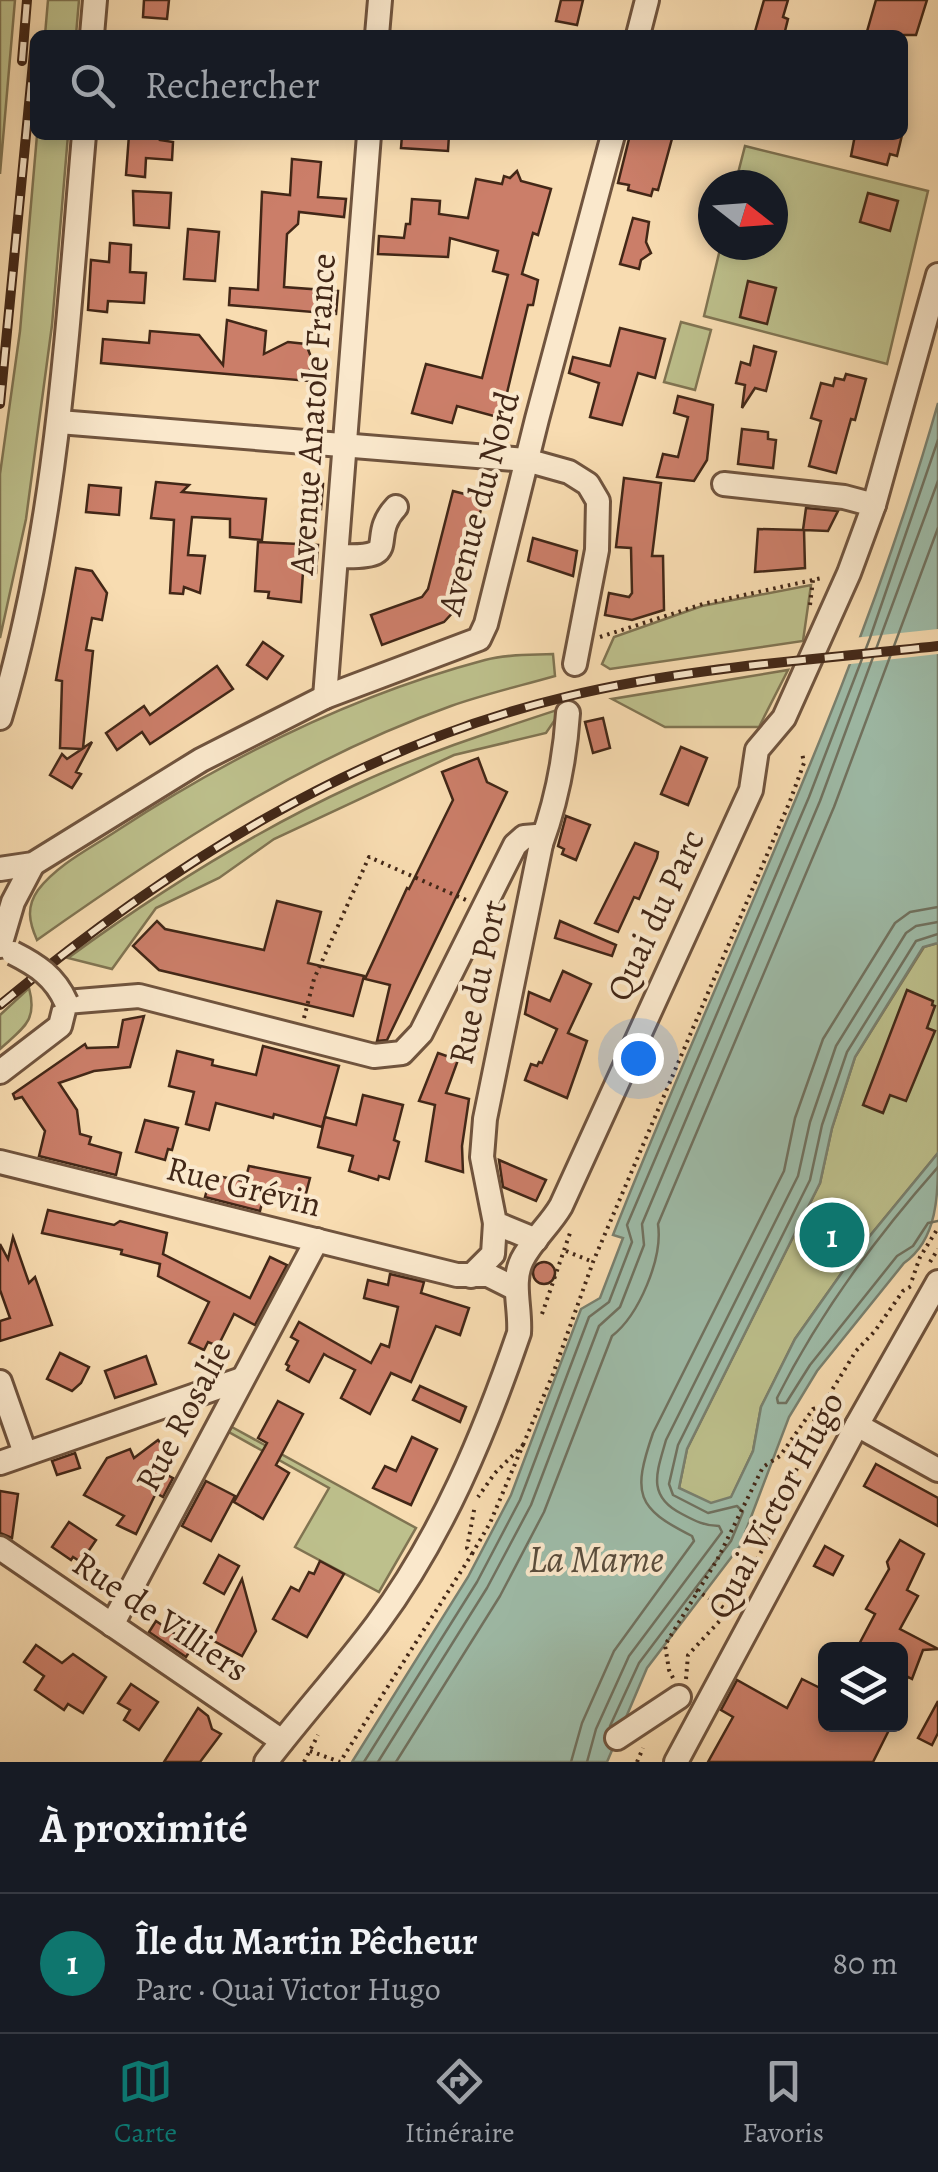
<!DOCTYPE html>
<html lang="fr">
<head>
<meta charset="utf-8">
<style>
  body { margin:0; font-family:Alegreya,serif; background:#20242c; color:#f1f3f6 }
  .controls { position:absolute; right:30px; bottom:30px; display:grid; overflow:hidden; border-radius:15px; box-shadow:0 5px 15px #0003 }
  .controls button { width:90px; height:90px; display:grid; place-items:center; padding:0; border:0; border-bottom:2px solid #363941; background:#171b24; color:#f1f3f6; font:50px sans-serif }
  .compass { position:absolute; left:698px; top:170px; width:90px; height:90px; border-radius:50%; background:#171b24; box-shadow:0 5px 15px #0003; rotate:107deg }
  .you { position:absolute; left:638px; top:1058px; width:35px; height:35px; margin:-25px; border:8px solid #fff; border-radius:50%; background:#1a73e8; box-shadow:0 0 0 15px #1a73e833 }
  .badge { display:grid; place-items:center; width:65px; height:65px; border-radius:50%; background:#0f766e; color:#fff; font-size:32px; font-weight:700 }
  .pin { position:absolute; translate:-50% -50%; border:5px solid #fff; box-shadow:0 2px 10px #0006 }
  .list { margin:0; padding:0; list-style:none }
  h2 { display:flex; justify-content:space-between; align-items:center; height:130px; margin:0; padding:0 40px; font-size:42px }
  h2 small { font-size:32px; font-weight:400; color:#9ea1a6 }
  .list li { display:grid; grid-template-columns:65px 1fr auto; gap:30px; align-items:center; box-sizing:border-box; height:140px; padding:0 40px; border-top:2px solid #363941 }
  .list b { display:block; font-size:38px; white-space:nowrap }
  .list p { margin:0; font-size:32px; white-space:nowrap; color:#9ea1a6 }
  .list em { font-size:32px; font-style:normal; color:#9ea1a6 }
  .icon { flex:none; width:55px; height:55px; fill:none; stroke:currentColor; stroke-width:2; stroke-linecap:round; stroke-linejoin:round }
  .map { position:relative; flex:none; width:938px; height:1762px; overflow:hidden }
  .search { position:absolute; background:#171b24; box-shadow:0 5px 15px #0003; left:30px; right:30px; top:30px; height:110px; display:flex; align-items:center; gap:25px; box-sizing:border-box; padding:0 35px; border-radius:15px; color:#9ea1a6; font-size:38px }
  .sheet { height:270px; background:#171b24 }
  nav { display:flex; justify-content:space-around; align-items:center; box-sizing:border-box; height:140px; border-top:2px solid #363941; background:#171b24; font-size:28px; color:#9ea1a6 }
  nav a { display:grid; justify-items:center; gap:5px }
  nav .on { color:#0f766e }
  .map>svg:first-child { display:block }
  .green { fill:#bdc08c; stroke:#807452; stroke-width:2.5 }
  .water { fill:#9ebca9; stroke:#79806f; stroke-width:2.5 }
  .pier { fill:#f8dcb1 }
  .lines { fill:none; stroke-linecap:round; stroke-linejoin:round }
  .shore { stroke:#707260; stroke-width:2.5 }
  .building { fill:#cb7e69; stroke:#422717; stroke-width:2.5 }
  .minor-casing { stroke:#70543e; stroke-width:28 }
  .path { stroke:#422717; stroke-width:4; stroke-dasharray:2.5 5; stroke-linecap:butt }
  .minor { stroke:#fae8cc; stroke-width:22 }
  .rail-casing { stroke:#422717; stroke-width:10 }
  .rail { stroke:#fae8cc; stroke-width:6; stroke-dasharray:19; stroke-linecap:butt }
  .minor-bridge-casing { stroke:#70543e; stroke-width:28; stroke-linecap:butt }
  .minor-bridge { stroke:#fae8cc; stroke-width:22 }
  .labels { text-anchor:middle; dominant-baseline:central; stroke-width:8; stroke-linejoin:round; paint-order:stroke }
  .street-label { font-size:35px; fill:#422717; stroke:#fae8cc }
  .water-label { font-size:38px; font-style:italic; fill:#594c3c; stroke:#fae8cc }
</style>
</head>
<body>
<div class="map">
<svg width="938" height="1762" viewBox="0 0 938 1762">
  <rect width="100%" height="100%" fill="#f8dcb1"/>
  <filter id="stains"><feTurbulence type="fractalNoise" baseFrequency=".002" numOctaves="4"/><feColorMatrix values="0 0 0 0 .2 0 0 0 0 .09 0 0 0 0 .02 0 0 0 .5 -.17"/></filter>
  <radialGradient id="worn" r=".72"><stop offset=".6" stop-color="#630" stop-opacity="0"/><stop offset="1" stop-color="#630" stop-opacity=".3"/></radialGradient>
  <g class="green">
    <polygon points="0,0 15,0 0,174"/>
    <polygon points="48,0 79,0 76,35 45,35"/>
    <polygon points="37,135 68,135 52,325 26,519 0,638 0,474 20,331"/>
    <polygon points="745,146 928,191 887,364 704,316 721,245 773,245 773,185 735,185"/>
    <polygon points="681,322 711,330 695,390 664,382"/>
    <polygon points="811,585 803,641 610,669 602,664 614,637 702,606"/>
    <path d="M553,654L555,676C520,686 485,694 451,706C300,760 167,848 37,940C29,922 26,907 38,890C58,864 91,848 118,830C231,756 353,695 485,660C506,654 531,655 553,654Z"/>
    <polygon points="788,670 759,727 665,727 612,699"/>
    <path d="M563,708L546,733L454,755L274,839L219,878L156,908L112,969L68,958C158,892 253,832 355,785C422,754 493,731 563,708Z"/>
    <polygon points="938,943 938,1153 855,1254 795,1339 761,1407 753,1451 731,1498 711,1504 679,1488 687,1449 820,1183 832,1128 855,1057 924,947"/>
    <path d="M29,988C38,1021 23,1028 0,1049V1015Z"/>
    <polygon points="230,1426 416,1528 379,1592 295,1547 329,1488 227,1431"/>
  </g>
  <path class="water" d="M938,403V943L923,947L855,1057L832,1128L820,1183L687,1449L679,1488L711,1503L731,1497L753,1451L761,1407L795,1339L855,1254L938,1153C938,1195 938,1239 904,1263L817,1371L789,1417L740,1546L647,1668L607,1762H352L468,1577L511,1495L581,1309L600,1298L623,1238L613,1235C722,958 857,690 938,403Z"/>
  <polygon class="pier" points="938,629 938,654 842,665 853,638"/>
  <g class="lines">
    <g class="shore">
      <path d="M938,1167C876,1237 819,1314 777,1398L778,1403H786L810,1365L897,1256L913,1246L928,1223L938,1221"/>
      <polyline points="610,1726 639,1663 731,1541 743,1512 737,1506 708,1513 673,1495 669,1484 678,1445 810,1180 822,1125 847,1052 916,941 938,934"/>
      <polyline points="364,1762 477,1582 520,1500 589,1317 609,1302 632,1242 627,1225 809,797 870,638 938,440"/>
      <polyline points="378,1762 487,1588 531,1505 599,1326 620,1307 644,1245 642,1224 820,801 938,481"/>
      <path d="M396,1762L500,1596L544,1512L612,1336C639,1315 663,1258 658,1224L834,807L938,528"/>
      <path d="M571,1762L582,1723L614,1651L694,1541L692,1536C636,1508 632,1494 653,1433L784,1171L795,1118L823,1039L895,923L910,912L938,907"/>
      <path d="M587,1762L596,1729L629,1656L722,1532L719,1526C705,1526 695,1521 682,1514C646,1496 657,1472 666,1440L798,1176L810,1122L836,1046L906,933L916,926L938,922"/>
    </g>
  </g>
  <g class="building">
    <polygon points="144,0 169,0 167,19 143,17"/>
    <polygon points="561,0 583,0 577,25 556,21"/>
    <polygon points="764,0 788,0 783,17 788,19 784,35 754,35"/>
    <polygon points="876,0 927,0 916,35 866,35"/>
    <polygon points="129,135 161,135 160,140 173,142 172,160 146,158 145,177 126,175"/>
    <polygon points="402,135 449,135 448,151 401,148"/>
    <polygon points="630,135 673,135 658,190 653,189 651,196 628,190 629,185 618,183"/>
    <polygon points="855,135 902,135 897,156 890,154 887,165 851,156"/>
    <polygon points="292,159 321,162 318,197 346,199 344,217 299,212 298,224 287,234 284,287 338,291 336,314 229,305 230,288 258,290 262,192 290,195"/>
    <polygon points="517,171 521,181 551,189 538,235 533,233 522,274 538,280 533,305 528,305 501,418 457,406 452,423 412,413 426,364 482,378 508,275 493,271 498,251 450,238 448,257 378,254 379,236 404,238 406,224 410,224 412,199 440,201 439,214 468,218 476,179 502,184 504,176 510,178"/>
    <polygon points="133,191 171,193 169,228 134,225"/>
    <polygon points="868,193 898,201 890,231 860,222"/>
    <polygon points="633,218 649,222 646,242 651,253 641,260 639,269 620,264"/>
    <polygon points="188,229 219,232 215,281 184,279"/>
    <polygon points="110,243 131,245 130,272 146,273 144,303 108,301 107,312 88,310 91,260 109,262"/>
    <polygon points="748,281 776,288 767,324 740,317"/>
    <polygon points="227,320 266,331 264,354 288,342 306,344 311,357 309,381 101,363 103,339 149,343 150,331 199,335 223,365"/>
    <polygon points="620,328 665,339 655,378 638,373 622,425 590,417 599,383 569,373 573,357 610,366"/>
    <polygon points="754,346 776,352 766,391 755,388 742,408 745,385 736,383 741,362 750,365"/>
    <polygon points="846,374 866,379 855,420 851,419 836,473 809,466 821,421 811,418 821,383 833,386 835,378 844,380"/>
    <polygon points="678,396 713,405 707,460 694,481 657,477 663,454 678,457 688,417 674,413"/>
    <polygon points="742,429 768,432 768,439 776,440 773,468 738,464"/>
    <polygon points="624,478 661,483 652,556 663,556 664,610 632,620 605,615 609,593 629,597 632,593 631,548 616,547"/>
    <polygon points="156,482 189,485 182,492 266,499 262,540 230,537 230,519 192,517 188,555 205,556 200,593 184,587 183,594 170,593 174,520 151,518"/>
    <polygon points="303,483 323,484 321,509 303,507"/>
    <polygon points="89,485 121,488 119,515 86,512"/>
    <polygon points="453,491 484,499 478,520 481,521 455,610 444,622 382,645 371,615 422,597 428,589"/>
    <polygon points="806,508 838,511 828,531 804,530 805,568 755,572 758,529 803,530"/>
    <polygon points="533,538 577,551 573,576 528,561"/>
    <polygon points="258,542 318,545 316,573 303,572 301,602 268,598 269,592 255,591"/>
    <polygon points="76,568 92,571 107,593 102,620 92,618 86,650 93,651 83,748 92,742 76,772 81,774 72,788 50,775 62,754 67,759 82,749 60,748 62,681 56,680"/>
    <polygon points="263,642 283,656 267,679 247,665"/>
    <polygon points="217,666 233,689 150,744 142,732 117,750 106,733 144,706 150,715"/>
    <polygon points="603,718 610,748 593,753 585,722"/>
    <polygon points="681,747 707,758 688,805 661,794"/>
    <polygon points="478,758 487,782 507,792 387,1040 377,1041 390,985 365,979 407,888 409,889 453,800 442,772"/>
    <polygon points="566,816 590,825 576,860 562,854 564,849 558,846"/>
    <polygon points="635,843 658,852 657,858 639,899 634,897 618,932 595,923"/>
    <polygon points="277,901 321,912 308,963 364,976 353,1016 159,970 133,946 157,921 165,929 264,950"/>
    <polygon points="560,921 616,945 612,956 555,938"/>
    <polygon points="563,971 591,984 568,1033 587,1041 567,1098 525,1080 531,1064 537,1066 539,1062 542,1063 557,1029 525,1014 529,992 550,1001"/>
    <polygon points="907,990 933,1001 932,1005 935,1006 927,1028 935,1031 906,1101 890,1095 883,1113 863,1105"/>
    <polygon points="144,1016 130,1067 94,1071 59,1083 77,1110 80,1134 91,1137 89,1144 121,1153 116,1175 39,1156 45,1131 22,1097 15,1099 13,1094 85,1044 87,1048 118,1047 123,1020"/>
    <polygon points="263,1046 339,1066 322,1127 274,1114 273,1118 216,1103 209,1130 186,1124 194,1092 169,1086 177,1051 213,1060 212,1065 256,1075"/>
    <polygon points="438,1053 458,1060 446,1093 469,1099 462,1146 463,1172 426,1161 435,1105 419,1101"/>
    <polygon points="363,1095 403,1105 394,1140 399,1142 389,1179 379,1176 378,1180 349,1171 353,1156 318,1147 325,1117 356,1125"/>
    <polygon points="145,1120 178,1128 172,1150 168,1149 165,1160 136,1152"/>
    <polygon points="499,1160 546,1180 536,1201 503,1187"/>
    <polygon points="249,1166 310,1178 303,1205 264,1195 260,1211 205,1197 211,1175 245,1181"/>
    <polygon points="48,1210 114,1225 120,1221 167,1233 163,1254 250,1298 270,1257 287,1265 255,1325 234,1314 218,1346 208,1342 204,1350 189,1343 209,1302 158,1276 160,1264 121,1254 122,1250 42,1233"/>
    <polygon points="13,1237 29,1283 35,1277 52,1325 0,1341 0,1321 10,1318 0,1290 0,1244 8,1259"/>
    <circle cx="544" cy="1273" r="11"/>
    <polygon points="390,1274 424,1282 421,1293 469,1308 460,1335 436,1326 411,1382 391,1373 370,1414 341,1398 355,1370 327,1356 324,1354 309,1382 287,1370 289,1366 286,1364 298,1341 291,1337 299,1322 371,1363 381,1344 389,1347 398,1307 364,1298 368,1280 388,1285"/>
    <polygon points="60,1353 89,1367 81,1383 72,1391 47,1379"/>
    <polygon points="146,1356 156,1384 115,1398 105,1371"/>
    <polygon points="420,1386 466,1407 460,1422 413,1400"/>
    <polygon points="278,1401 303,1414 276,1465 289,1473 263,1519 234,1502 267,1443 258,1438"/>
    <polygon points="412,1437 437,1449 411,1505 373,1488 385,1466 396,1471"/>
    <polygon points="158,1440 170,1455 157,1470 173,1478 163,1497 156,1493 136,1534 117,1525 124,1516 84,1495 107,1458 130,1449 134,1458"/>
    <polygon points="75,1453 80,1468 57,1475 52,1461"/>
    <polygon points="876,1464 938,1498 938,1526 864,1486"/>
    <polygon points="206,1481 235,1496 211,1541 182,1526"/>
    <polygon points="0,1491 18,1494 12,1538 0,1533"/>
    <polygon points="69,1522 96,1540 81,1562 73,1557 71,1560 52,1547"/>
    <polygon points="900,1540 924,1554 907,1590 918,1596 900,1629 938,1649 923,1650 912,1679 908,1677 900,1690 900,1650 856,1650 875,1614 866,1609 889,1569 887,1562"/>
    <polygon points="825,1546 843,1556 833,1575 814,1566"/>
    <polygon points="219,1555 239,1566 224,1594 204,1583"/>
    <polygon points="320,1561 344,1574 307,1637 273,1619 291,1587 299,1591 309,1572 314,1574"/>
    <polygon points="242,1579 256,1631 242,1656 212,1640"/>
    <polygon points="156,1621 193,1646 186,1657 149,1632"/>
    <polygon points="36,1645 62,1663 73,1654 106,1677 83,1713 68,1704 64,1710 35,1690 44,1676 24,1662"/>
    <polygon points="802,1679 826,1691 826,1724 892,1724 873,1762 708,1762 733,1717 721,1710 737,1680 787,1708"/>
    <polygon points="131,1684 158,1702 139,1730 124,1720 130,1710 118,1703"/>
    <polygon points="938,1701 938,1733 932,1745 918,1738"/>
    <polygon points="198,1708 208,1716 212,1729 221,1734 200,1762 164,1762"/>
  </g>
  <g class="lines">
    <defs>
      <g id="minor">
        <polyline points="92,35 95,0"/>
        <polyline points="377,35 380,0"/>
        <polyline points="638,35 647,0"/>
        <polyline points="59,422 526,460 569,472 588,484 598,501 597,550 575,664"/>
        <polyline points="724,484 844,497 874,505"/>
        <path d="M337,556C407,559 365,540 396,507"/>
        <polyline points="325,697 369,135"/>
        <path d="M0,718C57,529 67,331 84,135"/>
        <polyline points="0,869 33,864 201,760 325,697 479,639 486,624 537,419 613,135"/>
        <polyline points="0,946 13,902 33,864"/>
        <polyline points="0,1072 60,1026 66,1002 139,996 374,1056 402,1053 421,1033 515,845 524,837 536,836 541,844"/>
        <polyline points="0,1162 457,1275 488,1275 516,1289"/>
        <path d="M536,1240L495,1223L482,1157L485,1119L541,844C557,800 565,759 568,713"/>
        <polyline points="471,1276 493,1254 495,1223"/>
        <polyline points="0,1382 25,1453"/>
        <polyline points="857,1425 938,1470"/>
        <polyline points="0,1463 242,1379"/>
        <polyline points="0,1548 282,1741"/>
        <polyline points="112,1625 317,1240"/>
        <polyline points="617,1738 679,1697"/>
        <path d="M266,1762C302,1715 342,1671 377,1624C442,1536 484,1435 519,1333C521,1309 511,1282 522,1260C532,1240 550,1225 561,1206L751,790L757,750L784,718L849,573L874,505L938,275"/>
        <polyline points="676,1762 857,1425 938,1282"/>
      </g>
    </defs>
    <use href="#minor" class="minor-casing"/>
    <g class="path">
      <polyline points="810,605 813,580"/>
      <polyline points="600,637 703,604 822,578"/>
      <polyline points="304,1018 314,979 369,857 466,900"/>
      <polyline points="566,1251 593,1262"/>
      <polyline points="930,1262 938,1249"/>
      <polyline points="912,1280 920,1257 938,1228"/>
      <polyline points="542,1314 570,1233"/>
      <polyline points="523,1445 553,1374 593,1262 790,801 804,763 802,753"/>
      <polyline points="472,1554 490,1523 523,1445 495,1473 478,1497"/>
      <polyline points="696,1590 730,1612"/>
      <polyline points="673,1678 669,1670 665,1645 717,1560 763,1467 780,1456 813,1409 823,1407 840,1416"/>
      <polyline points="686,1679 688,1655 728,1612 777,1523 816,1416 856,1351 875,1331 903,1291 913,1285"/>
      <polyline points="310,1751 340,1762 472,1554 467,1548 475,1505"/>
      <polyline points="304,1762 318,1735"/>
      <polyline points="637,1762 643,1748"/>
    </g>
    <use href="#minor" class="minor"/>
    <defs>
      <g id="rail">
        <polyline points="22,61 27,0"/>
        <polyline points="0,404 35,42"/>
        <path d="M0,1005C168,866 354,747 569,696C689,667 815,660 938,646"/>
      </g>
    </defs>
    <use href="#rail" class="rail-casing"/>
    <use href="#rail" class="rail"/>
    <defs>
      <path id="minor-bridge" d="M13,953C37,965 55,977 66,1002"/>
    </defs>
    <use href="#minor-bridge" class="minor-bridge-casing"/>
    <use href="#minor-bridge" class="minor-bridge"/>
  </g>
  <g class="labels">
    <g class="street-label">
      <text transform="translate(312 414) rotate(-86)">Avenue Anatole France</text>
      <text transform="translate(478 503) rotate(-75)">Avenue du Nord</text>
      <text transform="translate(655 915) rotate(-65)">Quai du Parc</text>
      <text transform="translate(477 982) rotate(-78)">Rue du Port</text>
      <text transform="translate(244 1186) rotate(14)">Rue Grévin</text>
      <text transform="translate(183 1416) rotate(-62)">Rue Rosalie</text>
      <text transform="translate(775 1505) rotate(-62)">Quai Victor Hugo</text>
      <text transform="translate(161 1616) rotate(34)">Rue de Villiers</text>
    </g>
    <g class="water-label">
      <text x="596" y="1559">La Marne</text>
    </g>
  </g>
  <rect width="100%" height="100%" filter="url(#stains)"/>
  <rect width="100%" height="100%" fill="url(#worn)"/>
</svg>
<div class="controls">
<button><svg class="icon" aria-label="layers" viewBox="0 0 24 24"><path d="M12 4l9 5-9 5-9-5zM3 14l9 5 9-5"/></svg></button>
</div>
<svg class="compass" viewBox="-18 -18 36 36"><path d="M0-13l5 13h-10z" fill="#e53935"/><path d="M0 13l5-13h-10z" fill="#9ea1a6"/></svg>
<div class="you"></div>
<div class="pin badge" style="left:832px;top:1235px">1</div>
<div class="search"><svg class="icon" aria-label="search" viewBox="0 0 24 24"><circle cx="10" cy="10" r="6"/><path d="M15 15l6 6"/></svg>Rechercher</div>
</div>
<section class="sheet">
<h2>À proximité<small></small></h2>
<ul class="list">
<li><span class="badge">1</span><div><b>Île du Martin Pêcheur</b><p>Parc · Quai Victor Hugo</p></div><em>80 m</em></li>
</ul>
</section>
<nav>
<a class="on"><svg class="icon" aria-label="map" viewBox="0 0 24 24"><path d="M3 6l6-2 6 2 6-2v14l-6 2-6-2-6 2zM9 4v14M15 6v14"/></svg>Carte</a>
<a><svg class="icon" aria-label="directions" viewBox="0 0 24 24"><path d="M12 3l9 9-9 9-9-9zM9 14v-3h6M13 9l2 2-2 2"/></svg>Itinéraire</a>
<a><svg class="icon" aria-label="saved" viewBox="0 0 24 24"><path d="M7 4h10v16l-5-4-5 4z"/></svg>Favoris</a>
</nav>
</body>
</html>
